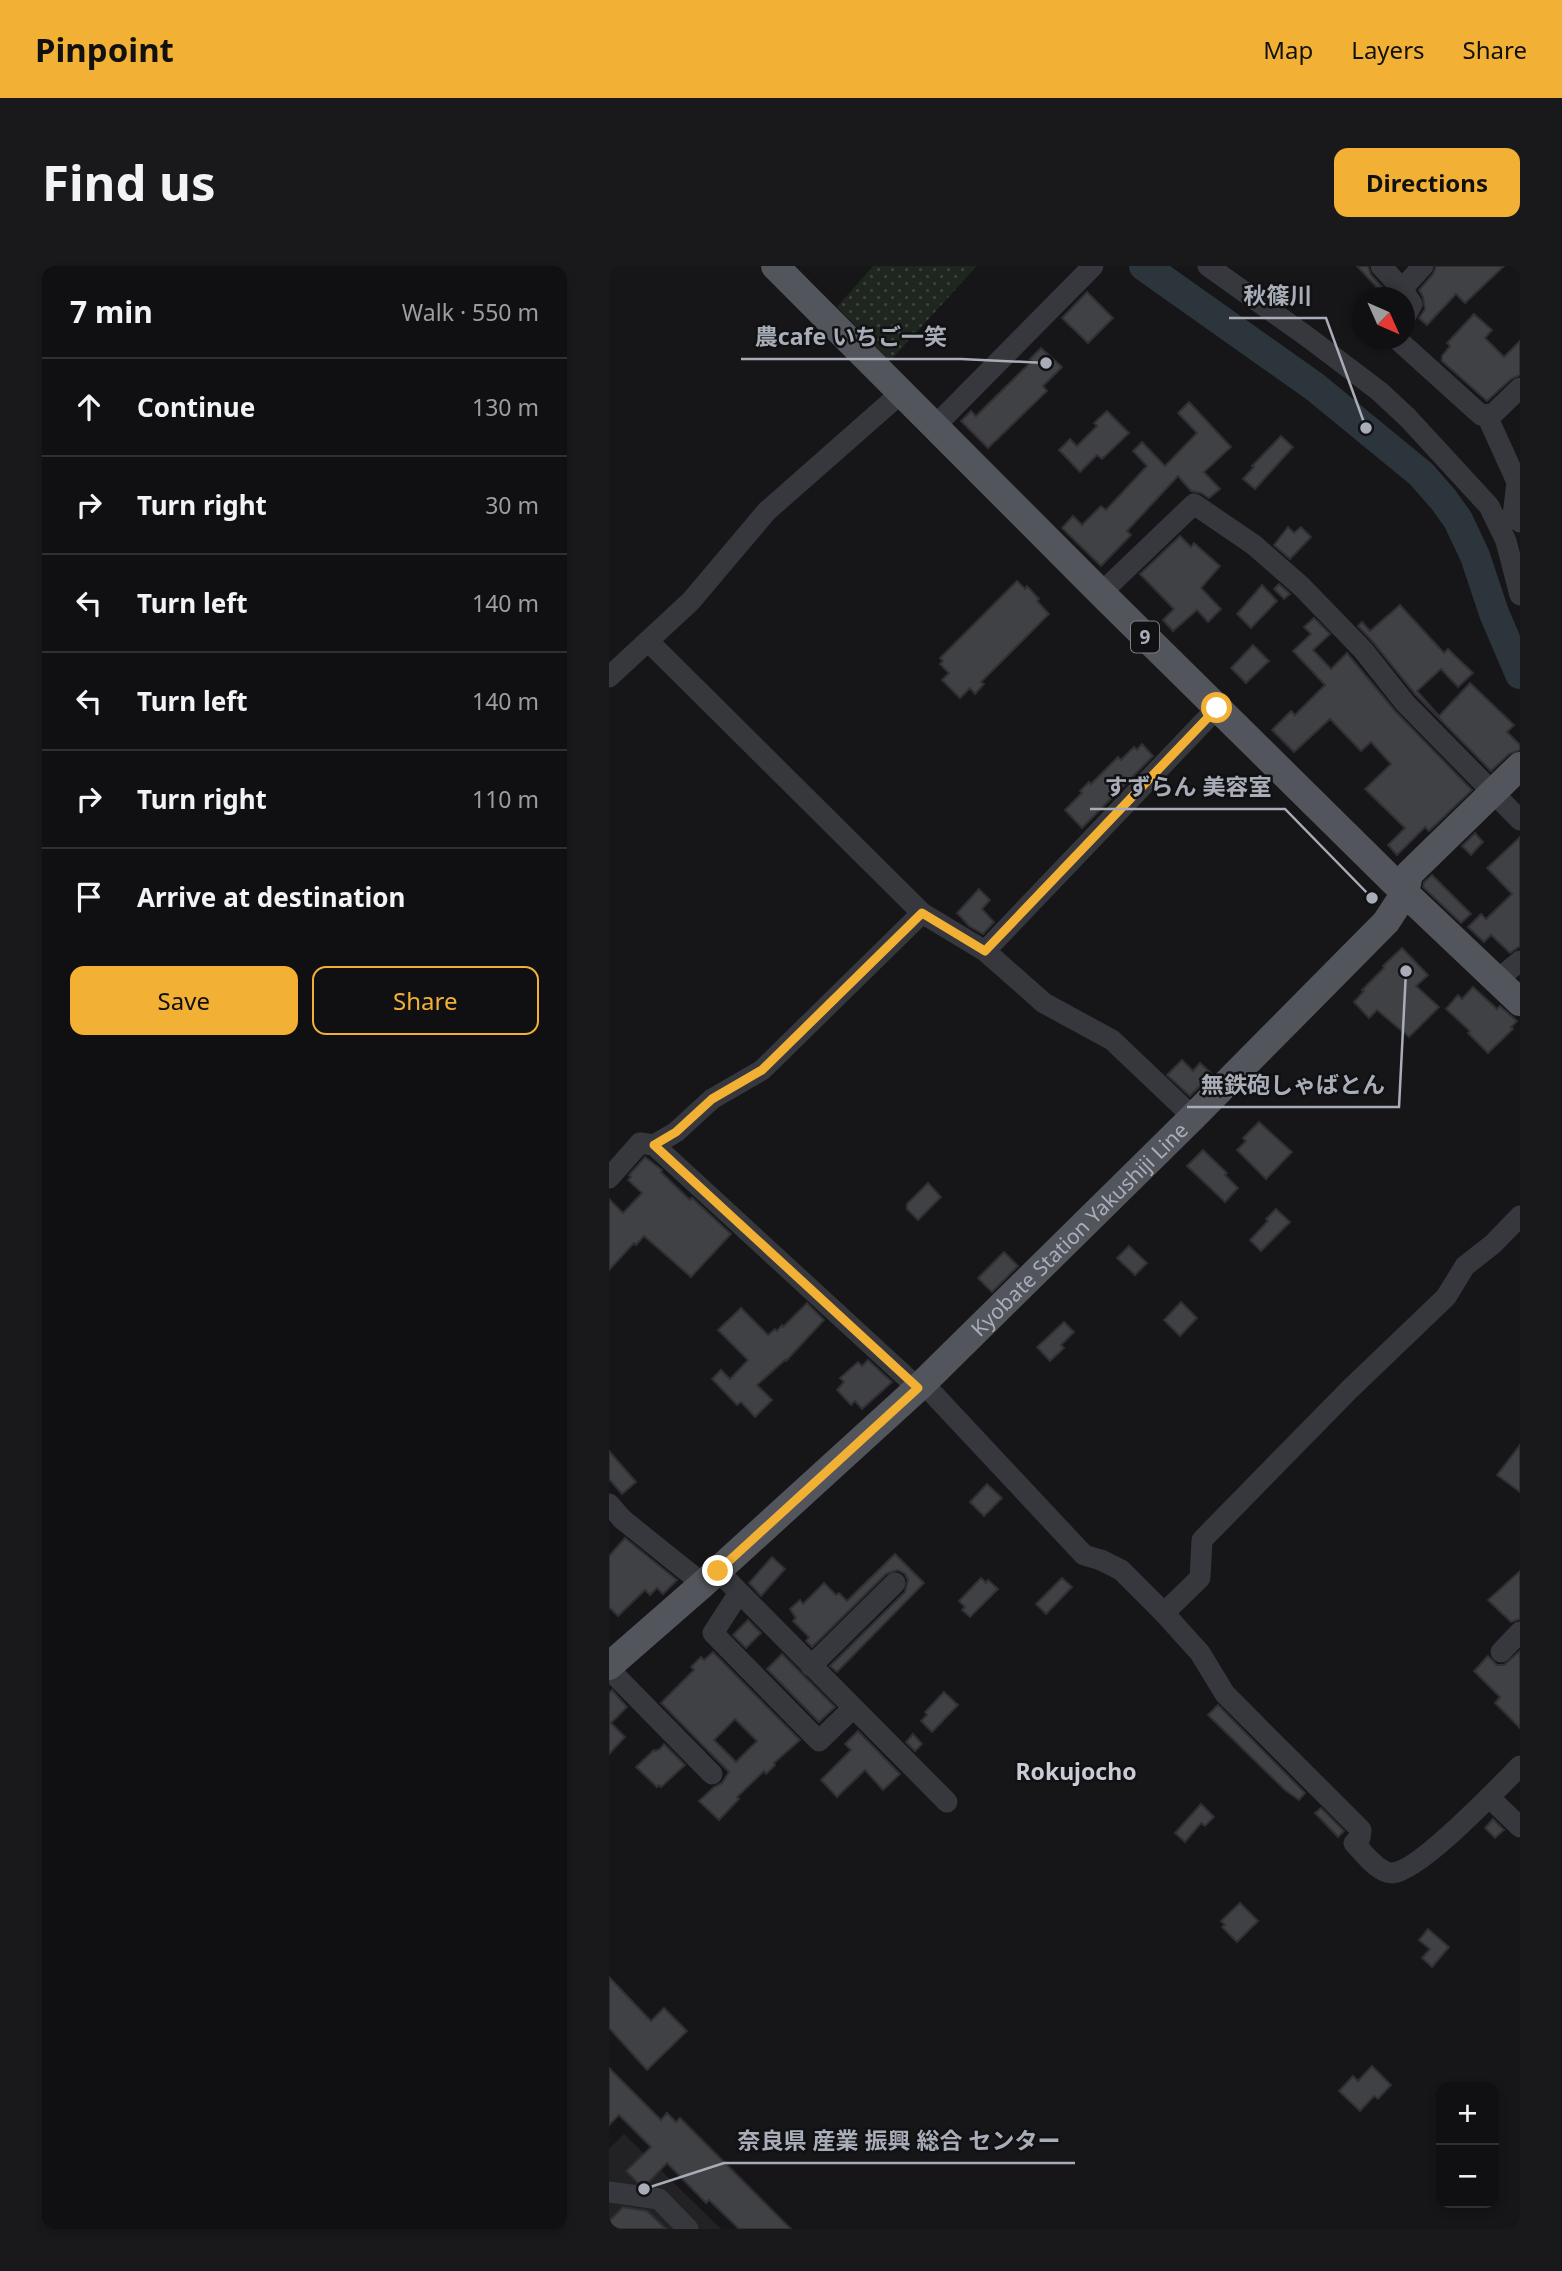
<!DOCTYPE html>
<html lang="en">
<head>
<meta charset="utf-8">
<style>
  body { margin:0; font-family:"Noto Sans","Noto Sans JP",sans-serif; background:#19191b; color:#f1f3f6 }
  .controls { position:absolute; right:21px; bottom:21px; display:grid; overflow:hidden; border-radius:14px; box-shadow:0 4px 10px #0003 }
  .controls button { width:63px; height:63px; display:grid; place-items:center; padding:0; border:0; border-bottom:2px solid #303032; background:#101012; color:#f1f3f6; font:35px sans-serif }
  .compass { position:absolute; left:743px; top:21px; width:63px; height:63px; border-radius:50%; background:#101012; box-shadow:0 4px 10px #0003; rotate:135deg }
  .stop { position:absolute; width:21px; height:21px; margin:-16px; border:5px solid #f2b134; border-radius:50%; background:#fff }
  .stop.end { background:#f2b134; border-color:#fff; box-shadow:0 2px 7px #0008 }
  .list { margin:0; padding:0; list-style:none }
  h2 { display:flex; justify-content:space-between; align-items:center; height:91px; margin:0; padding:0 28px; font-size:30px }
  h2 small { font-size:23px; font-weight:400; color:#9c9d9f }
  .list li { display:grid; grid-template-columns:46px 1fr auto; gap:21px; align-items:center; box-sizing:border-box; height:98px; padding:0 28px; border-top:2px solid #303032 }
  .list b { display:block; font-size:26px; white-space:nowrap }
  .list em { font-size:23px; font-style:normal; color:#9c9d9f }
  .actions { display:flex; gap:14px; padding:21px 28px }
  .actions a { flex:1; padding:16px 0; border:2px solid #f2b134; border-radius:14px; text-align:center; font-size:24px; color:#f2b134 }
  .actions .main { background:#f2b134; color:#111 }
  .icon { flex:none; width:38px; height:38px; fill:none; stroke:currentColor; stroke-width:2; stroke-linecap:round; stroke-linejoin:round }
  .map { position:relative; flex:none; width:911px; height:1963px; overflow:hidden; border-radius:14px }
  header { display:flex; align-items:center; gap:42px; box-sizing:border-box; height:98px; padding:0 35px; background:#f2b134; color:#111 }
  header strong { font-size:33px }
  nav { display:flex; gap:38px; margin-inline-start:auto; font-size:24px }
  .intro { display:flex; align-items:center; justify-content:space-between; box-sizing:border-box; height:168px; padding:0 42px }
  h1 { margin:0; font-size:49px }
  .button { padding:18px 32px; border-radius:14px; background:#f2b134; color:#111; font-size:24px; font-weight:700 }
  main { display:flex; gap:42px; padding:0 42px }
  aside { flex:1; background:#101012; border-radius:14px; box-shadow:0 4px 10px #0003 }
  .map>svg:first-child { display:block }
  .built { fill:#222225 }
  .grass { fill:url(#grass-dots) }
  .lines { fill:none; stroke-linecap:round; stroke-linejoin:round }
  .river { stroke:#2c353c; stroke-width:30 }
  .building { fill:#404145; stroke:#303034; stroke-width:2; fill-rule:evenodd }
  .minor { stroke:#37383d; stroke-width:21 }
  .major { stroke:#53555c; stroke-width:28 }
  .route { stroke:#f2b134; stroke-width:9 }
  .labels { text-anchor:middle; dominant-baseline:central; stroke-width:5; stroke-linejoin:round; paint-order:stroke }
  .shield { fill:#111113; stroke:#7b7e86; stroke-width:2 }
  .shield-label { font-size:19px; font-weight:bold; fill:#a8adb8 }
  .street-label { font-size:21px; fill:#a8adb8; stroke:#111113 }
  .neighbourhood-label { font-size:23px; font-weight:bold; fill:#c9ccd4; stroke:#111113 }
  .leader { fill:none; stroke:#a8adb8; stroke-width:2.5 }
  .callout-dot { fill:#a8adb8; stroke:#111113; stroke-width:2.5 }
  .callout-label { font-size:23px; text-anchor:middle; font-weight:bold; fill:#a8adb8; stroke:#111113; stroke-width:5; stroke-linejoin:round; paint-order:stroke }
</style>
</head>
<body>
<header>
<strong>Pinpoint</strong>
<nav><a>Map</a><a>Layers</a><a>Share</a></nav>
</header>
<div class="intro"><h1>Find us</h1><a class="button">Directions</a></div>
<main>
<aside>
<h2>7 min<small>Walk · 550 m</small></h2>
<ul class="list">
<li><svg class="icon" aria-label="ahead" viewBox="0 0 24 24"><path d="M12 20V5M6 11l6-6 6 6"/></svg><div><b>Continue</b></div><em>130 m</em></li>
<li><svg class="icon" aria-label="right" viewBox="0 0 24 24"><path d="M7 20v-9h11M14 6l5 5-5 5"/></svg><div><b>Turn right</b></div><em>30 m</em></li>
<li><svg class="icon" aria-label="left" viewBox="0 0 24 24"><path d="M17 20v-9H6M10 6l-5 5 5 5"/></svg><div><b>Turn left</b></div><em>140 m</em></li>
<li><svg class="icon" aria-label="left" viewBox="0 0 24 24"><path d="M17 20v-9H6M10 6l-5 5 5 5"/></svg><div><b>Turn left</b></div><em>140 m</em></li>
<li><svg class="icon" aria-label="right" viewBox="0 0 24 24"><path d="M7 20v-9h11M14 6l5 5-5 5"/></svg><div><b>Turn right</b></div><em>110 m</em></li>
<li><svg class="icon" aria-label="arrive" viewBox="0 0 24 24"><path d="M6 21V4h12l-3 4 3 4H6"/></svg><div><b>Arrive at destination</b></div></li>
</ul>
<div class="actions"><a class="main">Save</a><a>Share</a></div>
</aside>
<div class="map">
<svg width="911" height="1963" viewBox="0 0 911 1963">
  <defs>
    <pattern id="grass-dots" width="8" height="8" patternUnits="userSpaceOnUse" patternTransform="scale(1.75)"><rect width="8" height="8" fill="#1e261f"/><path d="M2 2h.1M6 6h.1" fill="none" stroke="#3c433d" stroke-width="1.8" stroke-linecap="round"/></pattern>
  </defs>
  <rect width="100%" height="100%" fill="#161618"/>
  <polygon class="built" points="15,1868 112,1963 0,1963 0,1883"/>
  <polygon class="grass" points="264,0 368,0 281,95 228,41"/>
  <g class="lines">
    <polyline class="river" points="535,0 706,121 812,208 834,233 849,254 866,290 885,347 911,408"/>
  </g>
  <g class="building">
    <polygon points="748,0 759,0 762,9 775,23 772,26"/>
    <polygon points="827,0 895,0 856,37 847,28 818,59 810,52 816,43 814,31 810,24 824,8"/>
    <polygon points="478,26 504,52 479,77 453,52"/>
    <polygon points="865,48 883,64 876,72 895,91 911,75 911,109 902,113 878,135 833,95 833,90 841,80 838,77"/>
    <polygon points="432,82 453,101 434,120 438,125 379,182 352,155 362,145 367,150 423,95 421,93"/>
    <polygon points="580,136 622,181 595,206 611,223 600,232 592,227 582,225 569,210 518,265 522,269 492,300 453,262 464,250 473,259 492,240 497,244 511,229 538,200 524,185 533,176 556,200 588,167 569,147"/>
    <polygon points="498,145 520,167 493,193 488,189 471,206 450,184 461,173 468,180 488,160 485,157"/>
    <polygon points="672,170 684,181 646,223 634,213 645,201 643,200"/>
    <polygon points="679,261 685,267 692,261 702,271 681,293 665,279"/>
    <polygon points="571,270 582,281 585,277 611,300 592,322 612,343 599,356 588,344 564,365 554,354 565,343 531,308"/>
    <polygon points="408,315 416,323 418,320 430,333 428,335 440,348 372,416 375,418 366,428 361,422 351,432 333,414 340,407 331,398 334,395 331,392"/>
    <polygon points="670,318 681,328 675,333 665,323"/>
    <polygon points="653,319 668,335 642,362 628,348"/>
    <polygon points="791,339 835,387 839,383 864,407 849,421 832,403 808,425 830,450 861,417 905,459 898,466 911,479 911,484 900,488 882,505 806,428 764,376 749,360 753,356 761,365"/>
    <polygon points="705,352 721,368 704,384 722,403 738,387 787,446 863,524 820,565 816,561 788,589 779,579 796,562 756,523 782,498 762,476 752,485 721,453 685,486 663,464 682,445 686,449 716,419 684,385 702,368 695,361"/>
    <polygon points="644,379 660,395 637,417 622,402"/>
    <polygon points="533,478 544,490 473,562 456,544 473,527 471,525 480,516 482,518 509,491 512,494 525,481 528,484"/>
    <polygon points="866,567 874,576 862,589 853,580"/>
    <polygon points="911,571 911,680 901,687 882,669 875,676 859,661 872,648 877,653 903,628 878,602"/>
    <polygon points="823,609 862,648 852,657 814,621 815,616"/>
    <polygon points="370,623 381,634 373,643 385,656 374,668 360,660 348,647"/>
    <polygon points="793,682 819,709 807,720 830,741 800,771 768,744 760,752 745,736 755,725 753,724 775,702 774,700"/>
    <polygon points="864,721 888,743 891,740 908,755 902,761 904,763 879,787 859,767 861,765 837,743 849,729 853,733"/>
    <polygon points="573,794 584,805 591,797 603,808 581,830 558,809"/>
    <polygon points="650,856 683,886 657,913 628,884 637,875 634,872"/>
    <polygon points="594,884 618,907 616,909 629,922 616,936 578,900"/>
    <polygon points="36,891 53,904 52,906 81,934 83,932 122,968 82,1011 35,970 27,979 25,977 0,1004 0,933 14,947 33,927 19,914 22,911 20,909"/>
    <polygon points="319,917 332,931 309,954 298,943 298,938"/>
    <polygon points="667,943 681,956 652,985 641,974 659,955 657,953"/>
    <polygon points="520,980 538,997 526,1009 508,992"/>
    <polygon points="395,986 409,1000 383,1026 369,1012"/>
    <polygon points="572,1036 588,1052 571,1070 555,1054"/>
    <polygon points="198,1037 215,1054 177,1095 176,1094 148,1119 163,1134 146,1151 132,1136 128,1139 103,1113 112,1104 121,1113 139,1094 109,1064 132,1042 159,1069 166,1063 168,1065 173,1059 174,1061"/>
    <polygon points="455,1056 465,1066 452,1079 455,1082 441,1095 428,1081"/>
    <polygon points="259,1094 283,1116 253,1143 246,1135 242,1139 228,1124 235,1116 231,1112 249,1096 253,1100"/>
    <polygon points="911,1179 911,1226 888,1209"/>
    <polygon points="0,1185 27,1216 13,1228 0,1213"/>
    <polygon points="378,1218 393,1232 375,1250 361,1236"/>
    <polygon points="16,1272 68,1314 54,1328 48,1322 41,1329 36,1324 9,1350 0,1341 0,1290"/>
    <polygon points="286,1288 315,1317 228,1406 221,1400 296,1326 299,1314 296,1308 289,1304 277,1308 203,1381 197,1375 200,1371 184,1355 187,1352 181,1343 191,1334 194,1338 215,1317 227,1329 230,1327 238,1335"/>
    <polygon points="163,1291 176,1303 152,1330 140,1317"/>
    <polygon points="911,1305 911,1353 902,1356 879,1334"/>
    <polygon points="372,1312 377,1317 379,1314 389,1323 361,1351 353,1344 356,1341 350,1335"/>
    <polygon points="453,1312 463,1321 437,1348 427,1338"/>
    <polygon points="139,1354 152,1367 137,1382 124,1369"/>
    <polygon points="911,1385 911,1462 886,1437 891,1431 865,1405 879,1390 888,1399 895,1399"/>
    <path d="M104,1386L191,1474L165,1497L166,1499L157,1508L155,1505L128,1531L130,1533L110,1554L90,1535L105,1521L113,1517L120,1506L52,1437L85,1404L82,1401L92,1391L95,1394ZM126,1453L148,1475L127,1496L105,1474Z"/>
    <polygon points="173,1388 226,1441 210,1456 158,1403"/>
    <polygon points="3,1424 18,1441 2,1457 16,1471 0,1488 0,1427"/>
    <polygon points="335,1426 349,1439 323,1466 312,1455 318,1449 316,1446"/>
    <polygon points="609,1439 696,1527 690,1534 676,1524 599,1449"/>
    <polygon points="249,1465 291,1508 274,1524 256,1504 228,1531 212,1514 242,1484 236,1478"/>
    <polygon points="304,1468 313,1478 306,1485 297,1476"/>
    <polygon points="55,1478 76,1499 52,1521 50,1519 48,1521 27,1501 45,1484 46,1485 51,1483"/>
    <polygon points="592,1538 605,1551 596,1560 592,1557 576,1576 566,1567"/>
    <polygon points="712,1542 735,1565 729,1571 706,1547"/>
    <polygon points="884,1553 895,1564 886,1572 876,1562"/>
    <polygon points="631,1637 649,1655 628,1676 613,1661 616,1659 612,1655"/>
    <polygon points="819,1663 840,1681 823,1701 813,1692 821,1683 810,1674"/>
    <polygon points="0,1711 42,1755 55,1742 78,1765 38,1804 0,1762"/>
    <polygon points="763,1800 782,1819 769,1833 765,1830 751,1845 730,1825 744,1810 749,1815"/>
    <polygon points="0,1802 52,1854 58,1847 67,1856 71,1852 182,1963 130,1963 100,1934 97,1937 58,1897 38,1918 29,1917 17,1905 42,1881 10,1849 0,1859"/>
    <polygon points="14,1941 38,1945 57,1963 0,1963 0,1955"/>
  </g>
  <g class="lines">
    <g class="minor">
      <polyline points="599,0 700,72 770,125 799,152 880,240 897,275 911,329"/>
      <polyline points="772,0 793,23 803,38 796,51"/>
      <polyline points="793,23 814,0"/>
      <polyline points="789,74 872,149 884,148 911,122"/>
      <polyline points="878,150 908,216 904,250 911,256"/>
      <polyline points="326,160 484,0"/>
      <polyline points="492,327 585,238 645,279 693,321 754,384 796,437 911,554"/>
      <polyline points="39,375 313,647 376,685 435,737 503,774 584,851"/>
      <polyline points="0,411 82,335 158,245 292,127"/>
      <polyline points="376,685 608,442"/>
      <polyline points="888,714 911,695"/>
      <polyline points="45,879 67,866 103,833 153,804 313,647"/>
      <polyline points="0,912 31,877 45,879 309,1122"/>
      <path d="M314,1117L475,1289L492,1294L512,1304L555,1347L591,1387L616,1428L752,1564L751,1572L745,1577C754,1586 769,1607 783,1607C810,1606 889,1522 911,1500"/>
      <polyline points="0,1238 13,1253 94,1318"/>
      <polyline points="109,1305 338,1536"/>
      <polyline points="130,1327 104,1367 210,1475 244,1442"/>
      <polyline points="555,1347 591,1312 593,1274 741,1123 837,1031 856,1000 884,978 911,950"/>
      <polyline points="892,1386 911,1366"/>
      <polyline points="202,1400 286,1317"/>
      <polyline points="0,1403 103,1508"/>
      <polyline points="880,1531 911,1561"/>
      <polyline points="0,1926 50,1933 79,1963"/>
    </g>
    <g class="major">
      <polyline points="166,0 492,327 796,627 911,736"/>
      <path id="s1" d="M0,1400L94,1318L309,1122L584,851L777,656L796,627L800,608L911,500"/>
    </g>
  </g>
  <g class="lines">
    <polyline class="route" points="109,1305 309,1122 45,879 67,866 103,833 153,804 313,647 376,685 608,442"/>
  </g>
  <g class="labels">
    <rect class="shield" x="522" y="355.5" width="28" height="31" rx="5"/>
    <g class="shield-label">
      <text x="536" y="371">9</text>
    </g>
    <g class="street-label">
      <text stroke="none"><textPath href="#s1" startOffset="642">Kyobate Station Yakushiji Line</textPath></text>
    </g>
    <g class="neighbourhood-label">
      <text x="467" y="1505">Rokujocho</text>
    </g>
  </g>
  <path class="leader" d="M757 162L717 52H620M437 97L352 93H132M763 632L676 543H481M797 705L790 841H578M35 1923L115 1897H466"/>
  <g class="callout-dot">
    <circle cx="757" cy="162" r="7"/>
    <circle cx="437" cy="97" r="7"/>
    <circle cx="763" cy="632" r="7"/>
    <circle cx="797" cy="705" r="7"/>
    <circle cx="35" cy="1923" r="7"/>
  </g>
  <g class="callout-label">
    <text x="669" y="38">秋篠川</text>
    <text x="242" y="79">農cafe いちご一笑</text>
    <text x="579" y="529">すずらん 美容室</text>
    <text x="684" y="827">無鉄砲しゃばとん</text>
    <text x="290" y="1883">奈良県 産業 振興 総合 センター</text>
  </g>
</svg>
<div class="controls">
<button>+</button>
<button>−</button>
</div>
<svg class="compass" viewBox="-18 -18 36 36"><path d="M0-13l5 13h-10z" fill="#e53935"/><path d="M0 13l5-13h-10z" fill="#9c9d9f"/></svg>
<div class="stop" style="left:608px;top:442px"></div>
<div class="stop end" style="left:109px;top:1305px"></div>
</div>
</main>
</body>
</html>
